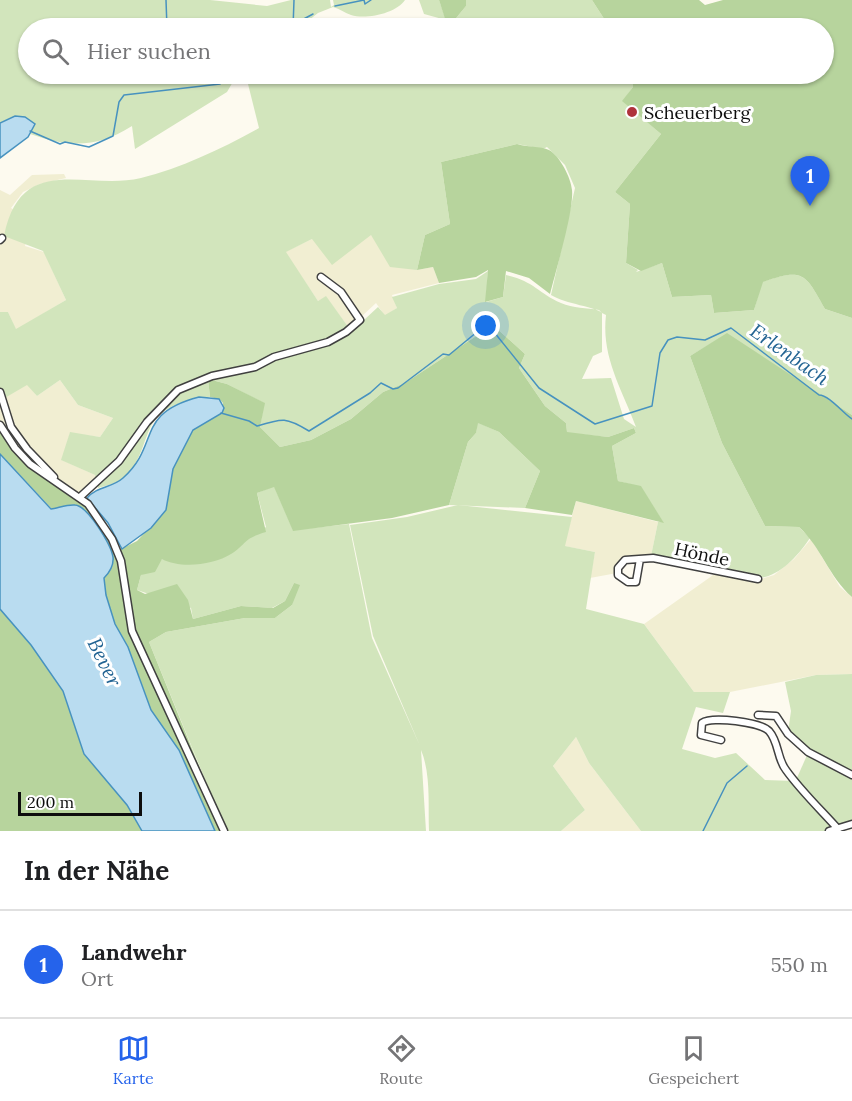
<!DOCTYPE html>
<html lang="de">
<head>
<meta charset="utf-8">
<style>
  body { margin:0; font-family:Lora,serif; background:#f2f2f2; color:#202124 }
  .scale { position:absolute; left:18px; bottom:15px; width:124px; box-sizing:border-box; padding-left:6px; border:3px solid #0d0d0d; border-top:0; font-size:16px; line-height:21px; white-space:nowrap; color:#0d0d0d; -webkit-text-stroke:4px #fff; paint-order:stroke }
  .you { position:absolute; left:486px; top:326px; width:21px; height:21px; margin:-15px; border:4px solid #fff; border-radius:50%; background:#1a73e8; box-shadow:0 0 0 9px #1a73e833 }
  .badge { display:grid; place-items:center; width:39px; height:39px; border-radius:50%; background:#2563eb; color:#fff; font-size:20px; font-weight:700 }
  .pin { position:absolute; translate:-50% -50px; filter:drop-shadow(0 2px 3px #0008) }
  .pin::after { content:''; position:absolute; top:32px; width:21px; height:18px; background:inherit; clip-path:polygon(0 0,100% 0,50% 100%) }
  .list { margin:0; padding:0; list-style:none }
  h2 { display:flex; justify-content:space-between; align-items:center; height:78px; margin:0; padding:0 24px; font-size:26px }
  h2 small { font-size:20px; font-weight:400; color:#757577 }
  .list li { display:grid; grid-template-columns:39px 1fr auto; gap:18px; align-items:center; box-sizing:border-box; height:108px; padding:0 24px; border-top:2px solid #e0e0e0 }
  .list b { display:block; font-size:22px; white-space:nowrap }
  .list p { margin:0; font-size:20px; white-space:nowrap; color:#757577 }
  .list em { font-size:20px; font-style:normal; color:#757577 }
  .icon { flex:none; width:33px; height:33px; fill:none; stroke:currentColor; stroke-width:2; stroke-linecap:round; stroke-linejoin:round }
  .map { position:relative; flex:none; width:852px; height:831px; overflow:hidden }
  .search { position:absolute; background:#fff; box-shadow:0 2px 4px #0004; left:18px; right:18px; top:18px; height:66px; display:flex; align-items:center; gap:15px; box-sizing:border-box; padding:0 21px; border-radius:33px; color:#757577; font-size:22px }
  .sheet { height:186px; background:#fff }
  nav { display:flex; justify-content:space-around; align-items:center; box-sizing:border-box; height:84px; border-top:2px solid #e0e0e0; background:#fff; font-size:16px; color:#757577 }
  nav a { display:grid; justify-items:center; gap:3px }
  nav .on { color:#2563eb }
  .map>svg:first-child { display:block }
  .farmland { fill:#f1eed2 }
  .green { fill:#d2e5bc; fill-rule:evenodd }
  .forest { fill:#b7d49d }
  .water { fill:#b9dcf0; stroke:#4792bf; stroke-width:1.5 }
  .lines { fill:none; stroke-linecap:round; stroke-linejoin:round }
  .stream { stroke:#4792bf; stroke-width:1.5 }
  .minor-casing { stroke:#404040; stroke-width:9 }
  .minor { stroke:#fff; stroke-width:6 }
  .poi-dot { fill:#af333c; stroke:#fff; stroke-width:2 }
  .labels { text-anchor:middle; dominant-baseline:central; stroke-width:6; stroke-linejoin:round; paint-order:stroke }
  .poi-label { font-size:18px; fill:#0d0d0d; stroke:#fff; text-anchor:start }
  .street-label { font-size:18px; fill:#0d0d0d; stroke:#fff }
  .water-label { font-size:20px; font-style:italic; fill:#236493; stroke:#fff }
</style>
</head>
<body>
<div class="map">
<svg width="852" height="831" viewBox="0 0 852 831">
  <rect width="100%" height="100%" fill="#fdfaef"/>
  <g class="farmland">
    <polygon points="64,174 66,178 40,184 23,192 11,208 30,219 25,246 44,252 66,300 16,330 8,312 0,312 0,190 10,195 32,175"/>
    <polygon points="371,235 417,270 433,267 439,283 392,295 397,308 385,316 376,303 349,328 326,297 318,301 285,252 312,239"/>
    <polygon points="60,380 78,405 113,418 100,437 70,433 62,460 95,475 97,482 80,496 31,464 16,448 0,423 0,399 27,384 37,396"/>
    <polygon points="576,501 658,522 651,556 625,560 617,573 590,578 595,552 564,546"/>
    <polygon points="811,539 840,587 852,597 852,674 816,675 730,692 694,692 644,624 716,573 758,580 774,575 794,559"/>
    <polygon points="576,737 589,763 641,831 561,831 585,810 553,766"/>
  </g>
  <g class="green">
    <path d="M0,0H210L267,6L291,0H330L331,7L334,5L333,0H405C397,13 366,20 351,15C345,13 340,9 333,7L318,13L299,28H28V74H242L234,80L227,92L135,149L132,126C96,149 68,147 30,134L32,131L15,116L0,123Z"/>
    <polygon points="419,0 439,0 446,20 424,14"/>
    <polygon points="466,0 592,0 610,28 418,28 420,26 448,28 466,6"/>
    <path d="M260,74H633V87L623,101L661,134L615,192L630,204L626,263L638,270L636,272L662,263L672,297L711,295L714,313L754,310L762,282C803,268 805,273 825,309L852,318V415L727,334L690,356L722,443L765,526L799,527L810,538C800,553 784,572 765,577C743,583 676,562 651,556L658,522H663L641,487L618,481L612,446L636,433L634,428L608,437L567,433L566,423L545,406L519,368L525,354L493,325L405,383L383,392L351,419L311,440L280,447L260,427L264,403L227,384L208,379L210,397C189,398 160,406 150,428C142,446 140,463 124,477C116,484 108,485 98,488L95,475L61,460L70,432L100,437L113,418L78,405L60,380L37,396L27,385L3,399L0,391V312H8L16,329L66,300L43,251L4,236C21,151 86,191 141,178C181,168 223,148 259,128L247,80ZM517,144L543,149L547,147L565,165L575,188L551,295C565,304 597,307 602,313L599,310C587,308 573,308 561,303C538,293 534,281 506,275L503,297L486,302L488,271L476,279L439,284L392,297L397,308L385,315L378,307L352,331L327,344L274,358L255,368L208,378V375L255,366L274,355L326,342L349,328L326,296L318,301L286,252L312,239L332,265L371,235L390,267L417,270L425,235L450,224L441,162ZM602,313L606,315C601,357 622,389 636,427L624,419L611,378L582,379L593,356L602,352Z"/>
    <polygon points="477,422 499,432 540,471 525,508 449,505 468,442 476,433"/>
    <path d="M274,486L293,530L349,524L372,638L420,746L373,636L350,525L407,517L458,505L572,517L565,546L595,552L586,609L644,624L694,692H730L723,713L696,707L682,749L715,758L736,753L765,780L794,781L837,829L825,831H641L589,763L576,737L553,766L585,810L561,831H429C428,805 431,774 421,750L426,831H226L149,642L166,632L245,618H275L292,605L294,583L285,601L272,608L241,606L193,619L191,608L137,590L141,575L162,559L244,541L266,527L257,493Z"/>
    <polygon points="852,674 852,774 809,751 788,732 791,711 785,682 816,675"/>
    <polygon points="808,753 852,777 852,823 838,828 796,780"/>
  </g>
  <g class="forest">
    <polygon points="439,0 466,0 466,6 448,28"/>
    <path d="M592,0H699L705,5L723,0H852V318L825,309C805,273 803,268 763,282L754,310L714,313L711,295L672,297L662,263L641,271L626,263L630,204L615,192L661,134L622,101L633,87V74H824V28H610Z"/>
    <path d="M517,144C526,147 541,146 549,150C560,156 571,178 572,190C574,211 556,270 550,294L529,278L506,271L503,297L485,302L488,270L476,277L439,283L433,267L417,270L425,235L450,224L441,162Z"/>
    <path d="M493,325L525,354L519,368L545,406L566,423L567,432L608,437L634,428L636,433L612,446L618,481L641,486L664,523L576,501L572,515L525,508L540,471L499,432L478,423L476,433L468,442L449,505L392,518L293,531L274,487L257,493L266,532C242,539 248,543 231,554C214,565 180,569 162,559L155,572L141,575L137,590L145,594L177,584L188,600L193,619L241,606L273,608L285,601L294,583L300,585L292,605L275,618H245L166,632L149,642L218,813L137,635L119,550L137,541L166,510L173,469L193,430L222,413L223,403L219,399L210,397L208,379L227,384L265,403L260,427L280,447L311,440L351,419L383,392L405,383Z"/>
    <path d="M727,333L852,415V597C829,577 821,547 799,527L765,526L722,443L690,356Z"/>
    <path d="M0,426L15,449L87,505L104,529L119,559L128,620L223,831H215L179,750L151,710L128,647L115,624L106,595L104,578C127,552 91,524 75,505L52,509L5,459L0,454Z"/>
    <polygon points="0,609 31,645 63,691 84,754 127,805 142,831 0,831"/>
  </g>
  <g class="water">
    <polygon points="15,116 25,117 35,124 28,137 0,158 0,123"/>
    <path d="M199,397L219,399L224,408L222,413L193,430L173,469L166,510L151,528L122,549L108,523L87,498C97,486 112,488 123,478C161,444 134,414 199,397Z"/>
    <path d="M0,454L51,509C58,508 68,504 75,505C88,506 111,545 113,557C114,566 110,572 104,578L106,595L115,624L128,647L151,710L179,750L215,831H142L127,805L84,754L63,691L31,645L0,609Z"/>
  </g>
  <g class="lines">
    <g class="stream">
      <polyline points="166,0 167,28"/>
      <polyline points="335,6 364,0 365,4 371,0"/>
      <polyline points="293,28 294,0"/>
      <polyline points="296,28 300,21 313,14"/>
      <polyline points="156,76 158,74"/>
      <polyline points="30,131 60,144 65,142 89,147 113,136 119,102 124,95 220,84 231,75 239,77 241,74"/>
      <path d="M221,413L249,421L257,426C283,418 286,417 309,431L370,393L381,383L393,389L398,388L443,354L449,355L483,327H490L539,388L595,424L652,406L660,353L668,340L677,337L705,340L731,328L819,395C829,395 843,413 852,419"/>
      <polyline points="703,831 727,783 747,766"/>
    </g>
    <defs>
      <g id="minor">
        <polyline points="0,240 2,238"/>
        <polyline points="0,392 11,427 27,449 54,477"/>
        <polyline points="0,425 15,448 30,464 88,504 112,539 121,561 132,631 224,831"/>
        <polyline points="80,497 119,461 147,422 178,390 212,376 255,367 274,357 328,342 346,332 360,320 341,292 321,277"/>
        <polyline points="640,559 636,582 628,582 618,575 618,568 625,560 653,558 758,579"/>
        <polyline points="758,715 776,716 788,734 808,752 852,775"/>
        <path d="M721,740L701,735L702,723C712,716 760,722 769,731C779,742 777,759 786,770C801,791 821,810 838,829"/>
        <polyline points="829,831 852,824"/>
      </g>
    </defs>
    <use href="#minor" class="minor-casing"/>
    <use href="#minor" class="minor"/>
  </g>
  <circle class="poi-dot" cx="632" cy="112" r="6"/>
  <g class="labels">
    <g class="poi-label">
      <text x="644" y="112">Scheuerberg</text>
    </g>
    <g class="street-label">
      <text transform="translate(702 554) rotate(12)">Hönde</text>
    </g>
    <g class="water-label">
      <text transform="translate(790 354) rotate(35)">Erlenbach</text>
      <text transform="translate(105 662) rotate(64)">Bever</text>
    </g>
  </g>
</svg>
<div class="scale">200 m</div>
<div class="you"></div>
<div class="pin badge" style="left:810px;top:206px">1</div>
<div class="search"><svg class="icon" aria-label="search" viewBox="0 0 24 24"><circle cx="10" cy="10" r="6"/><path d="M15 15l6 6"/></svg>Hier suchen</div>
</div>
<section class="sheet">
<h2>In der Nähe<small></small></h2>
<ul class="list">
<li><span class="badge">1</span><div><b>Landwehr</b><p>Ort</p></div><em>550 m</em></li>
</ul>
</section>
<nav>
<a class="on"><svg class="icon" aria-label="map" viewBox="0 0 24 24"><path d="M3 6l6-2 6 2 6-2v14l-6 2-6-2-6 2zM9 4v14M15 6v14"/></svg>Karte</a>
<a><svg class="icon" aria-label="directions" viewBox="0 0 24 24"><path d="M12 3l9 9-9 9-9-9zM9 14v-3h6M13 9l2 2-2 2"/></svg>Route</a>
<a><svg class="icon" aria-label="saved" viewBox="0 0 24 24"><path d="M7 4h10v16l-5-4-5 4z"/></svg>Gespeichert</a>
</nav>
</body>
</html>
